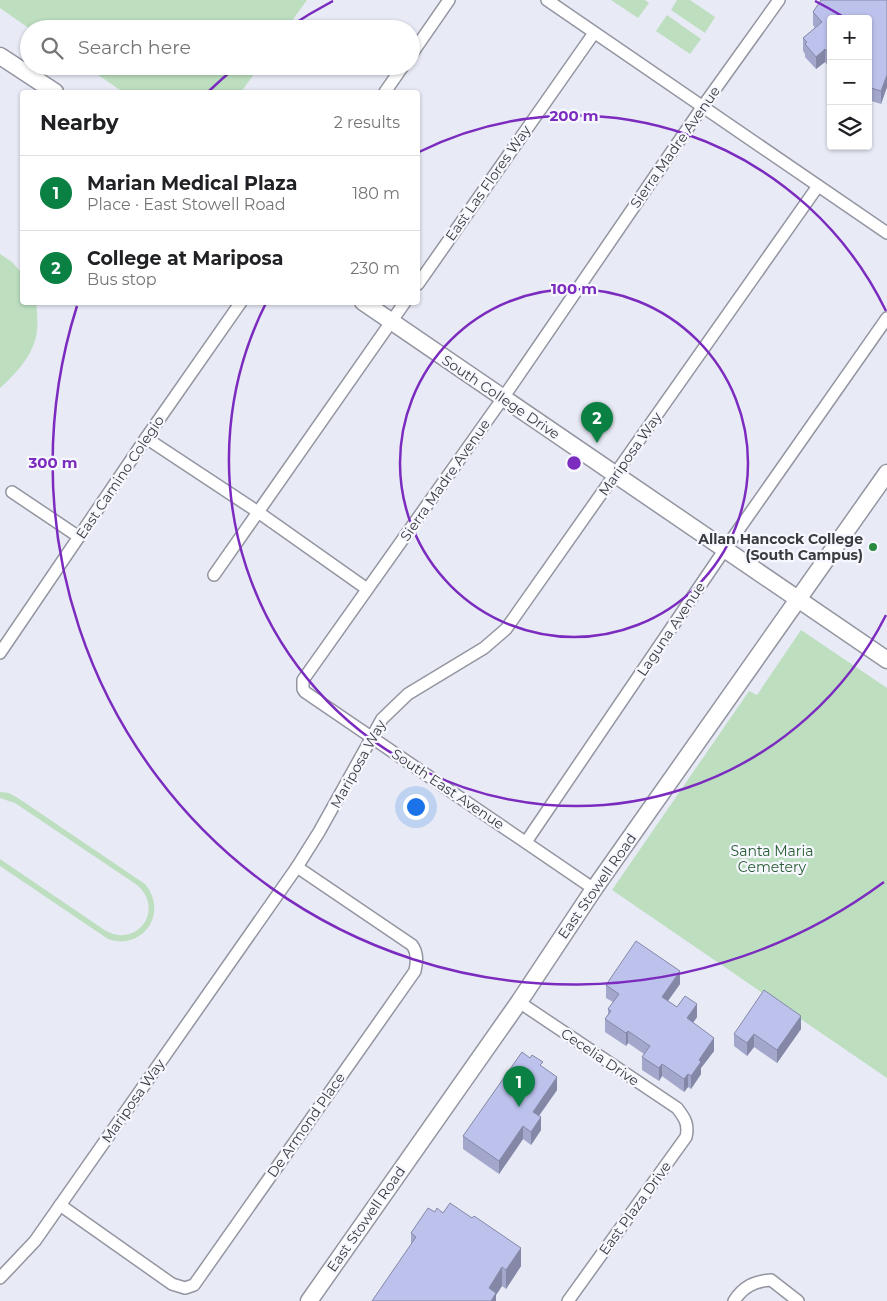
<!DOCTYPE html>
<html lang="en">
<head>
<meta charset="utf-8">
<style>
  body { margin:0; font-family:Montserrat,sans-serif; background:#f6f6f6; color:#202124 }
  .controls { position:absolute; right:15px; top:15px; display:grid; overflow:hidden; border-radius:5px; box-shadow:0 1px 4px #0004 }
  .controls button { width:45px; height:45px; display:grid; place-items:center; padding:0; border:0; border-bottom:1px solid #e0e0e0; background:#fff; color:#202124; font:25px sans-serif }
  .you { position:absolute; left:415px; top:806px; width:18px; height:18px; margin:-12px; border:4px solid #fff; border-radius:50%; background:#1a73e8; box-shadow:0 0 0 8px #1a73e833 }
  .badge { display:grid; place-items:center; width:32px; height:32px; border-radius:50%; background:#0b8043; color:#fff; font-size:16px; font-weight:700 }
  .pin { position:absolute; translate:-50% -41px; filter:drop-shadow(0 1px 2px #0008) }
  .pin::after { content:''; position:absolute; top:26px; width:18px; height:15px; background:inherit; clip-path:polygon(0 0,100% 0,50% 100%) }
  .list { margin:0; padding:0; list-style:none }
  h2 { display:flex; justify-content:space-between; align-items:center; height:65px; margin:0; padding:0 20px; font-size:21px }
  h2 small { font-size:16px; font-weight:400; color:#757577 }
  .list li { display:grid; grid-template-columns:32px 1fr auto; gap:15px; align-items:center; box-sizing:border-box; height:75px; padding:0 20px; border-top:1px solid #e0e0e0 }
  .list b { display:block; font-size:19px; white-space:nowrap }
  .list p { margin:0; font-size:16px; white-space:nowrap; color:#757577 }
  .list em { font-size:16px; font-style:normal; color:#757577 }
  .icon { flex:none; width:28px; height:28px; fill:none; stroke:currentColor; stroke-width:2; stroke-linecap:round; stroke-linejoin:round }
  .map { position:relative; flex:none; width:887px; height:1301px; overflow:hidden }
  .search { position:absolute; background:#fff; box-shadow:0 1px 4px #0004; left:20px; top:20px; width:400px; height:55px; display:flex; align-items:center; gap:12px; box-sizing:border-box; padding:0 18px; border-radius:28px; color:#757577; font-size:19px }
  .panel { position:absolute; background:#fff; box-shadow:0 1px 4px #0004; left:20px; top:90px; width:400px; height:215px; border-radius:5px }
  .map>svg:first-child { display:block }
  .green { fill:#bddfc0 }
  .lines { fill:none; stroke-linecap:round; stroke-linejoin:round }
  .street-casing { stroke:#9395a0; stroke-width:14 }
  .secondary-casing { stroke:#9395a0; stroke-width:19 }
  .street { stroke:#fff; stroke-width:11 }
  .secondary { stroke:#fff; stroke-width:16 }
  .wall { fill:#a3a7cc }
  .shaded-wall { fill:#8488a6 }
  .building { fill:#bdc2ed; stroke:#8488a6 }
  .ring { fill:none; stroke:#7b2cbf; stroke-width:2.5 }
  .poi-dot { fill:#2a8b3f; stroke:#f6f7ff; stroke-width:2 }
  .labels { text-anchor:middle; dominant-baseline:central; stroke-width:4.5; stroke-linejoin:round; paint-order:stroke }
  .street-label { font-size:14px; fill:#3b3c40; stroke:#f6f7ff }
  .poi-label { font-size:14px; font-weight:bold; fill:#3b3c40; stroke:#f6f7ff; text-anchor:end }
  .park-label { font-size:14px; fill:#285c30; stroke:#f6f7ff }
  .centre { fill:#7b2cbf; stroke:#f6f7ff; stroke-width:2.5 }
  .ring-label { font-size:15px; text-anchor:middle; font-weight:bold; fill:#7b2cbf; stroke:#f6f7ff; stroke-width:4.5; stroke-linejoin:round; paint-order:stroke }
</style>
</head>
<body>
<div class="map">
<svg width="887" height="1301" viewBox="0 0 887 1301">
  <rect width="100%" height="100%" fill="#e8eaf6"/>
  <g class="green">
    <polygon points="0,0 307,0 286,29 30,29 0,8"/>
    <polygon points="611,0 645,0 649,3 638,18"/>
    <polygon points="677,0 690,0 715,17 705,33 671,10"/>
    <polygon points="667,15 701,39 690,54 656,31"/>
    <polygon points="85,66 260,66 241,92 123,92"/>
    <path d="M0,254L12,262L22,273V302L36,303C37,311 38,321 37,330C35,353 17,373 0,388Z"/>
    <polygon points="801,630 887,688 887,1078 612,890 749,691 757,695"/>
    <path d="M0,792L9,793L18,798L145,884C169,913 143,951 108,939L0,866V859L106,931C138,948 165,909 137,885L15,803L0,798Z"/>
  </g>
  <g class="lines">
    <defs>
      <g id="street">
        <polyline points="547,0 887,233"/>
        <polyline points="411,55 449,0"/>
        <polyline points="385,92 403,66"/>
        <polyline points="418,284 594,33"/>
        <polyline points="146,438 258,512 367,589"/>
        <polyline points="12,492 79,537"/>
        <polyline points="214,575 405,302"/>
        <polyline points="0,653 146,438 241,302"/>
        <polyline points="526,842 725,549 887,318"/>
        <polyline points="594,889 305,692 303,689 303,680 503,398 703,106 779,0"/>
        <path d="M519,1002L677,1108C685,1118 689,1125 686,1137L568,1301"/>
        <path d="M60,1205L172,1284L185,1288L194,1285L415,971C417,962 418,953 412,945L297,867"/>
        <polyline points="0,1278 35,1241 297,867 319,832 382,719 408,694 484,648 506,629 818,186"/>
        <path d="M734,1301C743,1287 754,1281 771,1280L798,1301"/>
      </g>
      <g id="secondary">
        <polyline points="0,56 55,92"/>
        <polyline points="363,302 887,660"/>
        <polyline points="309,1301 519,1002 594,889 887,473"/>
      </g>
    </defs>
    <use href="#street" class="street-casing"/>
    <use href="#secondary" class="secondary-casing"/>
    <use href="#street" class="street"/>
    <use href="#secondary" class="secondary"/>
  </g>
  <g class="wall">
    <polygon points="887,0 887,87 881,104 868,100 868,19 831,19 831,69 825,62 816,69 805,57 805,54 803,51 803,38 815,28 813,25 813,12"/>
    <polygon points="680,984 668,1001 677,1007 697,1017 693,1023 714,1051 701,1068 701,1074 691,1089 688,1087 684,1092 662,1076 659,1081 642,1070 642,1057 644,1054 628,1043 626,1046 605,1032 605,1019 608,1014 608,1009 613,1002 606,998 606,985"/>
    <polygon points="801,1029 777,1063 754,1047 747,1056 734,1046 734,1034"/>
    <polygon points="543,1067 557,1090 539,1116 541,1130 531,1145 523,1139 499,1174 463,1149 463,1136"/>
    <polygon points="411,1233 521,1266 506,1289 502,1286 496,1295 496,1301 411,1244"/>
  </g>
  <g class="shaded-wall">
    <polygon points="825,49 825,62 816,69 816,57"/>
    <polygon points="887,75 887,87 881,104 881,91"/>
    <polygon points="680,971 680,984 662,1009 662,997"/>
    <polygon points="697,1004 697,1017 687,1031 687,1018"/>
    <polygon points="801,1016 801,1029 777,1063 777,1050"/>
    <polygon points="628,1031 628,1043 626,1046 626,1033"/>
    <polygon points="754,1034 754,1047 747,1056 747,1043"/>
    <polygon points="714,1038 714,1051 701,1068 701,1074 691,1089 691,1076 699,1060"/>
    <polygon points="662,1064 662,1076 659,1081 659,1068"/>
    <polygon points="688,1074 688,1087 684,1092 684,1079"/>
    <polygon points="557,1077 557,1090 533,1124 533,1112"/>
    <polygon points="541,1117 541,1130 531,1145 531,1132"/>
    <polygon points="523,1126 523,1139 499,1174 499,1161"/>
    <polygon points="521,1248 521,1266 506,1289 506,1270"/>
    <polygon points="502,1267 502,1286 496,1295 496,1301 489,1301 489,1288"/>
  </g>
  <g class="building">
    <polygon points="821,0 887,0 887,75 881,91 868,87 868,19 831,19 831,56 825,49 816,57 805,44 807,42 803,38 822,22 813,12"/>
    <polygon points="636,941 680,971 662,997 677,1007 685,996 697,1004 687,1018 714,1038 699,1060 701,1062 691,1076 688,1074 684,1079 662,1064 659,1068 642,1057 650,1046 628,1031 626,1033 605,1019 611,1011 608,1009 619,994 606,985"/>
    <polygon points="764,990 801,1016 777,1050 754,1034 747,1043 734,1034"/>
    <polygon points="522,1052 530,1058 532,1055 543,1062 540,1065 557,1077 533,1112 541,1117 531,1132 523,1126 499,1161 463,1136"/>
    <polygon points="450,1203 472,1218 474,1216 521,1248 506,1270 502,1267 489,1288 496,1293 491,1301 372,1301 416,1237 411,1233 428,1208 435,1212 437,1208 443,1213"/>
  </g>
  <g class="ring">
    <circle cx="574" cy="463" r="174"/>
    <path d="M886 615A347 347 0 1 1 266 303M419 152A347 347 0 0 1 886 311"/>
    <path d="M884 882A521 521 0 0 1 77 306M209 91A521 521 0 0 1 236 67M286 29A521 521 0 0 1 333 1M815 1A521 521 0 0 1 842 16"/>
  </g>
  <circle class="poi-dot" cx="873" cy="547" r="5"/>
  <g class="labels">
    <g class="street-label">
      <text transform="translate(675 147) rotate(-55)">Sierra Madre Avenue</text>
      <text transform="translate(488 183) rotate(-55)">East Las Flores Way</text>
      <text transform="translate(501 397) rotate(34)">South College Drive</text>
      <text transform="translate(630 454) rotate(-55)">Mariposa Way</text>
      <text transform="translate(120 477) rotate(-56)">East Camino Colegio</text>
      <text transform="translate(445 480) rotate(-55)">Sierra Madre Avenue</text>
      <text transform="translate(671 629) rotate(-56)">Laguna Avenue</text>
      <text transform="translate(358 764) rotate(-61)">Mariposa Way</text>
      <text transform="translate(448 789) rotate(34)">South East Avenue</text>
      <text transform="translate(597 886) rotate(-55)">East Stowell Road</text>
      <text transform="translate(600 1057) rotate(34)">Cecelia Drive</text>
      <text transform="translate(133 1101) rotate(-55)">Mariposa Way</text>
      <text transform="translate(306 1125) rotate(-55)">De Armond Place</text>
      <text transform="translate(635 1208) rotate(-54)">East Plaza Drive</text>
      <text transform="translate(366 1219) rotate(-55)">East Stowell Road</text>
    </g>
    <g class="poi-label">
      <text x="863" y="539">Allan Hancock College<tspan x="863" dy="16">(South Campus)</tspan></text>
    </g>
    <g class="park-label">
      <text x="772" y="851">Santa Maria<tspan x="772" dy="16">Cemetery</tspan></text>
    </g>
  </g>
  <circle cx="574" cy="463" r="8" class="centre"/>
  <g class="ring-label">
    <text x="574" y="121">200 m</text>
    <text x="574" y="294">100 m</text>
    <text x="53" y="468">300 m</text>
  </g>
</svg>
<div class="controls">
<button>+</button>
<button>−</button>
<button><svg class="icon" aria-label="layers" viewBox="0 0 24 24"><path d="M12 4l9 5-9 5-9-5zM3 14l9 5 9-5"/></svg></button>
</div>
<div class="you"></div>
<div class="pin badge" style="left:519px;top:1107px">1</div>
<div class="pin badge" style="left:597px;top:443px">2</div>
<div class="search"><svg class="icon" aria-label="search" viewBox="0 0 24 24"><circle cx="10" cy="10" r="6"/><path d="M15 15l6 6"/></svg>Search here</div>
<section class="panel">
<h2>Nearby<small>2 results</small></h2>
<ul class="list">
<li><span class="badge">1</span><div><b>Marian Medical Plaza</b><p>Place · East Stowell Road</p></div><em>180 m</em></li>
<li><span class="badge">2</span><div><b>College at Mariposa</b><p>Bus stop</p></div><em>230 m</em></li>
</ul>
</section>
</div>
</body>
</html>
